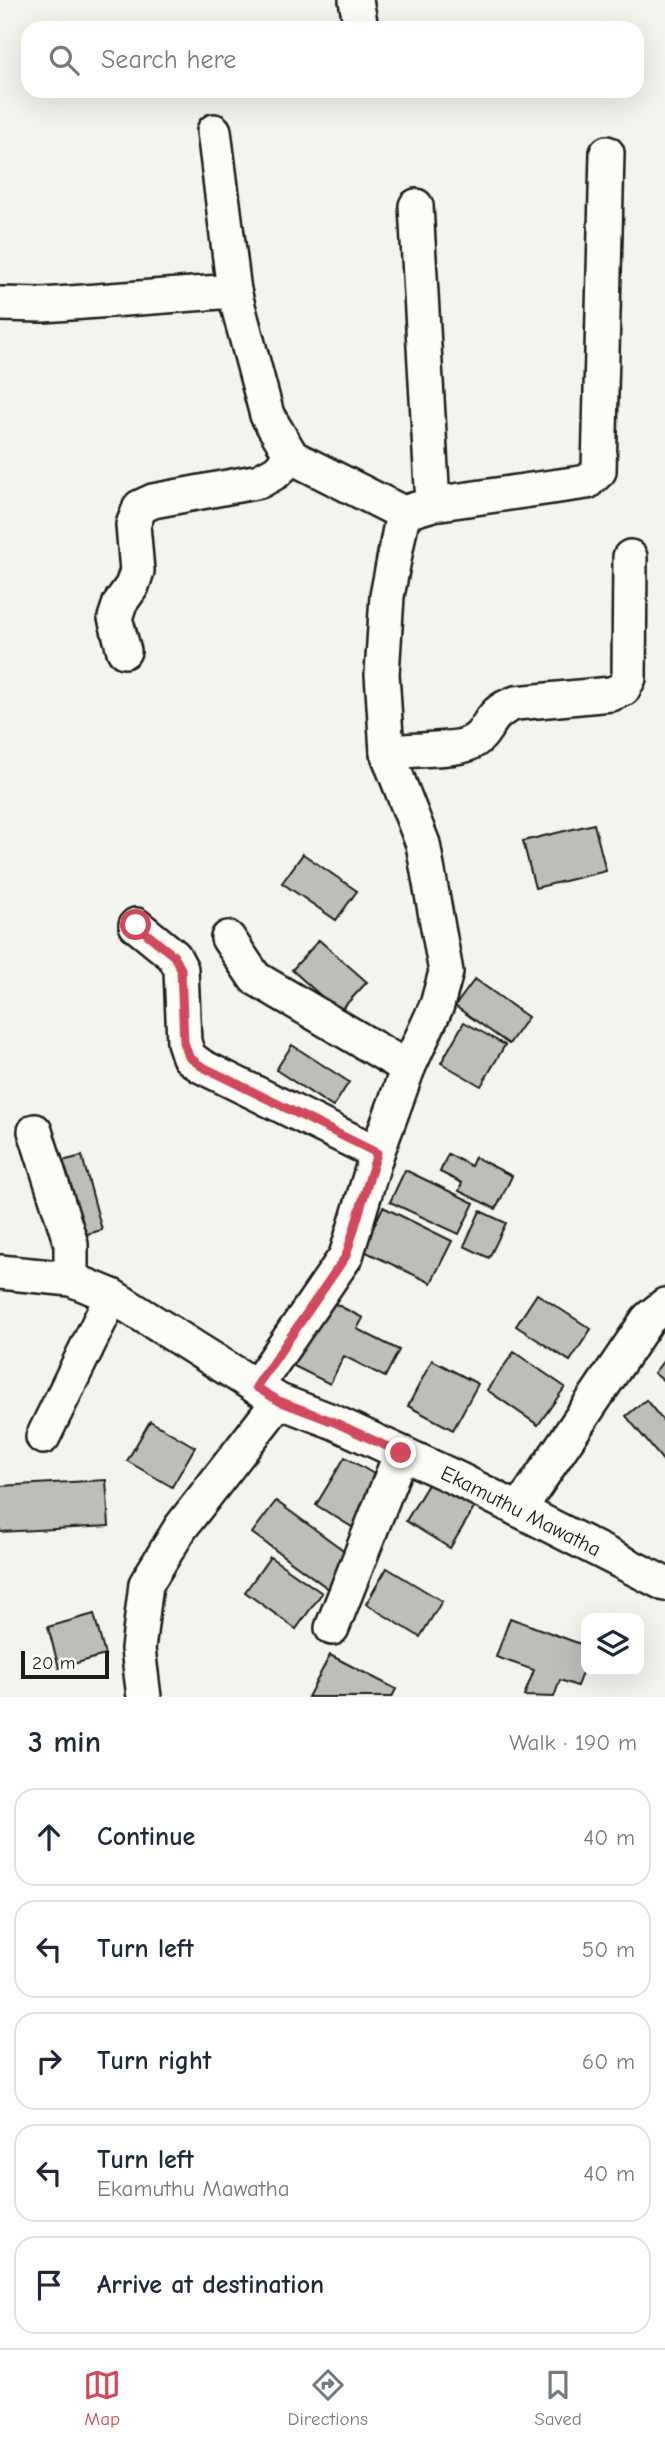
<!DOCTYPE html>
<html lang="en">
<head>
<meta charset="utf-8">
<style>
  body { margin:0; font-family:"Comic Neue",sans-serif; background:#f2f2f3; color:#1f2937 }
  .controls { position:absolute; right:21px; bottom:21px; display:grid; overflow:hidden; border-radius:14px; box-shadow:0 7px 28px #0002 }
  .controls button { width:63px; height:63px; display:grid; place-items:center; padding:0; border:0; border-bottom:2px solid #e0e1e3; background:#fff; color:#1f2937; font:35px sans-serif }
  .scale { position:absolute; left:21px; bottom:18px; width:88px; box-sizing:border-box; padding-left:7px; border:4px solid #1c1c1c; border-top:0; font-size:19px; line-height:24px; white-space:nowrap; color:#1c1c1c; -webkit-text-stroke:5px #fdfcf7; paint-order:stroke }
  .stop { position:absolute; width:21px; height:21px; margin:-16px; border:5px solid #d1495b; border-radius:50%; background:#fff }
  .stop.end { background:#d1495b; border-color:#fff; box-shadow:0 2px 7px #0008 }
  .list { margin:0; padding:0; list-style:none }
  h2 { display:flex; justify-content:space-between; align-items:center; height:91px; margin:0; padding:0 28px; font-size:30px }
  h2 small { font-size:23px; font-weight:400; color:#747a83 }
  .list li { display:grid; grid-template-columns:46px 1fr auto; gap:21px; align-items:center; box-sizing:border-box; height:98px; margin:0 14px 14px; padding:0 14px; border:2px solid #e0e1e3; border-radius:21px }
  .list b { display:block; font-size:26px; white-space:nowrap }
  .list p { margin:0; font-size:23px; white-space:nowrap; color:#747a83 }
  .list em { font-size:23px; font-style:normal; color:#747a83 }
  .icon { flex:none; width:38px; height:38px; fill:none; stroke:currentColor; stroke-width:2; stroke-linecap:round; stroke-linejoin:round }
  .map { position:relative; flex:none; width:665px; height:1697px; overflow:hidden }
  .search { position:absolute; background:#fff; box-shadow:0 7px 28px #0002; left:21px; right:21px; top:21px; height:77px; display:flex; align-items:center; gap:18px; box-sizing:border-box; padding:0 24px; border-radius:21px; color:#747a83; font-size:26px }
  .sheet { height:651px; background:#fff }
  nav { display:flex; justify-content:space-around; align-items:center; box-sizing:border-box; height:98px; border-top:2px solid #e0e1e3; background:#fff; font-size:19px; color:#747a83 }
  nav a { display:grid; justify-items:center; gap:4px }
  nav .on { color:#d1495b }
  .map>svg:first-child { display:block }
  .building { fill:#bebdba; stroke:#1c1c1c; stroke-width:2 }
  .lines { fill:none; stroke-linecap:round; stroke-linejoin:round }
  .minor-casing { stroke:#1c1c1c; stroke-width:38 }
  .minor { stroke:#fdfcf7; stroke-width:33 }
  .route { stroke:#d1495b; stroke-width:9 }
  .labels { text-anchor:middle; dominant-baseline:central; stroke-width:5; stroke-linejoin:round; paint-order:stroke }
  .street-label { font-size:21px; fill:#1c1c1c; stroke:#fdfcf7 }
</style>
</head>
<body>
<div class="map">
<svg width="665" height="1697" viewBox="0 0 665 1697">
  <rect width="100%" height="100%" fill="#f4f3ee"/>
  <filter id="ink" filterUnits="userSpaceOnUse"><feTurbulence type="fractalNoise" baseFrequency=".0143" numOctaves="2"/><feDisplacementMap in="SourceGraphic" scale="14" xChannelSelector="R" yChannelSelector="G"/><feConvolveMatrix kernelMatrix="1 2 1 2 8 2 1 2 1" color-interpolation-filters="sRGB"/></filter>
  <g filter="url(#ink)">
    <g class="building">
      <polygon points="594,824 606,871 535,888 523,841"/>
      <polygon points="303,854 357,891 336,920 282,883"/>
      <polygon points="319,940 367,982 339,1012 292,970"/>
      <polygon points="475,979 528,1017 509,1044 455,1006"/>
      <polygon points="464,1022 505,1045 481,1086 441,1063"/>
      <polygon points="292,1045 349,1082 333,1107 276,1070"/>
      <polygon points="448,1154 471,1166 475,1157 512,1176 496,1209 459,1191 462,1183 440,1172"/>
      <polygon points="82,1156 102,1230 57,1242 38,1167"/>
      <polygon points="405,1170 474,1203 459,1234 390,1202"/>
      <polygon points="383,1207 452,1241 431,1283 362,1250"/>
      <polygon points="480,1211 506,1223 489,1258 464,1246"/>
      <polygon points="537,1294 591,1329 570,1361 516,1326"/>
      <polygon points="326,1299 363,1318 357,1329 399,1350 385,1377 344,1356 330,1384 292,1365"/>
      <polygon points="514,1352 565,1387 538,1425 487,1390"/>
      <polygon points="665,1359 665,1382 654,1373"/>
      <polygon points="432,1360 478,1384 453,1430 408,1406"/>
      <polygon points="646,1400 665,1423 665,1463 626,1416"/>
      <polygon points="150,1421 195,1447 172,1487 127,1461"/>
      <polygon points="345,1457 386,1481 357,1530 316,1505"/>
      <polygon points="432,1478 476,1505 450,1548 406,1521"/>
      <polygon points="106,1480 109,1526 0,1532 0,1486"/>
      <polygon points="276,1501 357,1560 333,1592 252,1533"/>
      <polygon points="270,1557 322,1593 296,1629 245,1592"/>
      <polygon points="387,1568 442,1601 420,1637 366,1604"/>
      <polygon points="94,1614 105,1655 59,1668 48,1627"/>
      <polygon points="510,1618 586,1646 586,1662 577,1686 560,1680 554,1697 524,1696 534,1670 496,1657"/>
      <polygon points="330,1655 396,1689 392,1697 308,1697"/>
    </g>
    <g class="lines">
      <defs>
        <g id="minor">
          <polyline points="356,0 361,28"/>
          <polyline points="214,131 234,291 267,415 292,457 403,513"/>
          <polyline points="416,206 433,504"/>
          <polyline points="0,304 43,305 234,291"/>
          <polyline points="124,651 115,618 120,603 132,586 137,571 133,525 140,507 153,501 260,481 276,472 292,457"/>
          <path d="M387,752C404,750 456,750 468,744C492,734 484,713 516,703L611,694L623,689L629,678L630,557"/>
          <polyline points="136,925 174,956 181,969 184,1042 189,1057 201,1066 377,1153"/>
          <polyline points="228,938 255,978 408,1068"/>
          <polyline points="35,1131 71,1244 71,1279"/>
          <path id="s1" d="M0,1272L71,1279L112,1296L279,1401L334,1422L458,1479L665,1584"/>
          <polyline points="256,1387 346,1256 377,1153 408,1068 437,1005 446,972 423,844 387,752 382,674 387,596 403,513 433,504 587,482 599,471 607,153"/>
          <polyline points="43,1437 112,1296"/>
          <polyline points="519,1510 648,1319 665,1305"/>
          <polyline points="332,1628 401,1453"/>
          <polyline points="144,1697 138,1649 146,1584 181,1527 279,1401"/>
        </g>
      </defs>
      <use href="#minor" class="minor-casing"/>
      <use href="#minor" class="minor"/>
    </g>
  </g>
  <g class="lines" filter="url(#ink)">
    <polyline class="route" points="136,925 174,956 181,969 184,1042 189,1057 201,1066 377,1153 346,1256 256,1387 279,1401 334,1422 401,1453"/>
  </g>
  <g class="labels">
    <g class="street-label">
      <text stroke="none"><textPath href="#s1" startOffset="579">Ekamuthu Mawatha</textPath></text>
    </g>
  </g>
</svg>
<div class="controls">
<button><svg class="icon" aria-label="layers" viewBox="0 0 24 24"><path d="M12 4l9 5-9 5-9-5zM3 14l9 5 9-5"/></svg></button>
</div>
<div class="scale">20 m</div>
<div class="stop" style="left:136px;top:925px"></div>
<div class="stop end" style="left:401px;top:1453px"></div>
<div class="search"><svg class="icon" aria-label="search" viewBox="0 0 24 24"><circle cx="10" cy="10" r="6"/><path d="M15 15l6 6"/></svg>Search here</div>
</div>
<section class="sheet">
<h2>3 min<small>Walk · 190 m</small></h2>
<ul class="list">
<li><svg class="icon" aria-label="ahead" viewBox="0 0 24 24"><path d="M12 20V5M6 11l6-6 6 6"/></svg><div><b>Continue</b></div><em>40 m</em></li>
<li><svg class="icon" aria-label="left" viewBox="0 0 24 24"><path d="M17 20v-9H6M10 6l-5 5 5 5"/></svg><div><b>Turn left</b></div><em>50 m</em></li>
<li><svg class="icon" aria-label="right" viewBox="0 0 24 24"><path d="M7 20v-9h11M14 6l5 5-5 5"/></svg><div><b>Turn right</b></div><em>60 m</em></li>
<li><svg class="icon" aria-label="left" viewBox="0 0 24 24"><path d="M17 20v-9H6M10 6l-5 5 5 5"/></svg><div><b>Turn left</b><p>Ekamuthu Mawatha</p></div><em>40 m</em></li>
<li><svg class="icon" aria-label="arrive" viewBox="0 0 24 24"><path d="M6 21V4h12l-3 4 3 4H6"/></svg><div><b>Arrive at destination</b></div></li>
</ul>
</section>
<nav>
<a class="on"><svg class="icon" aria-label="map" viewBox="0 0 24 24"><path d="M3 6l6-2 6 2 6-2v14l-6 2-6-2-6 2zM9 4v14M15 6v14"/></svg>Map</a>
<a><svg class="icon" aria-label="directions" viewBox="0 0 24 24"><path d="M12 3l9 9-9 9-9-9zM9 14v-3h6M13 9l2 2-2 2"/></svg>Directions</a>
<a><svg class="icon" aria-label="saved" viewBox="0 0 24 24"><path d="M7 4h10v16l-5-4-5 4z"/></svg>Saved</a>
</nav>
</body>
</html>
